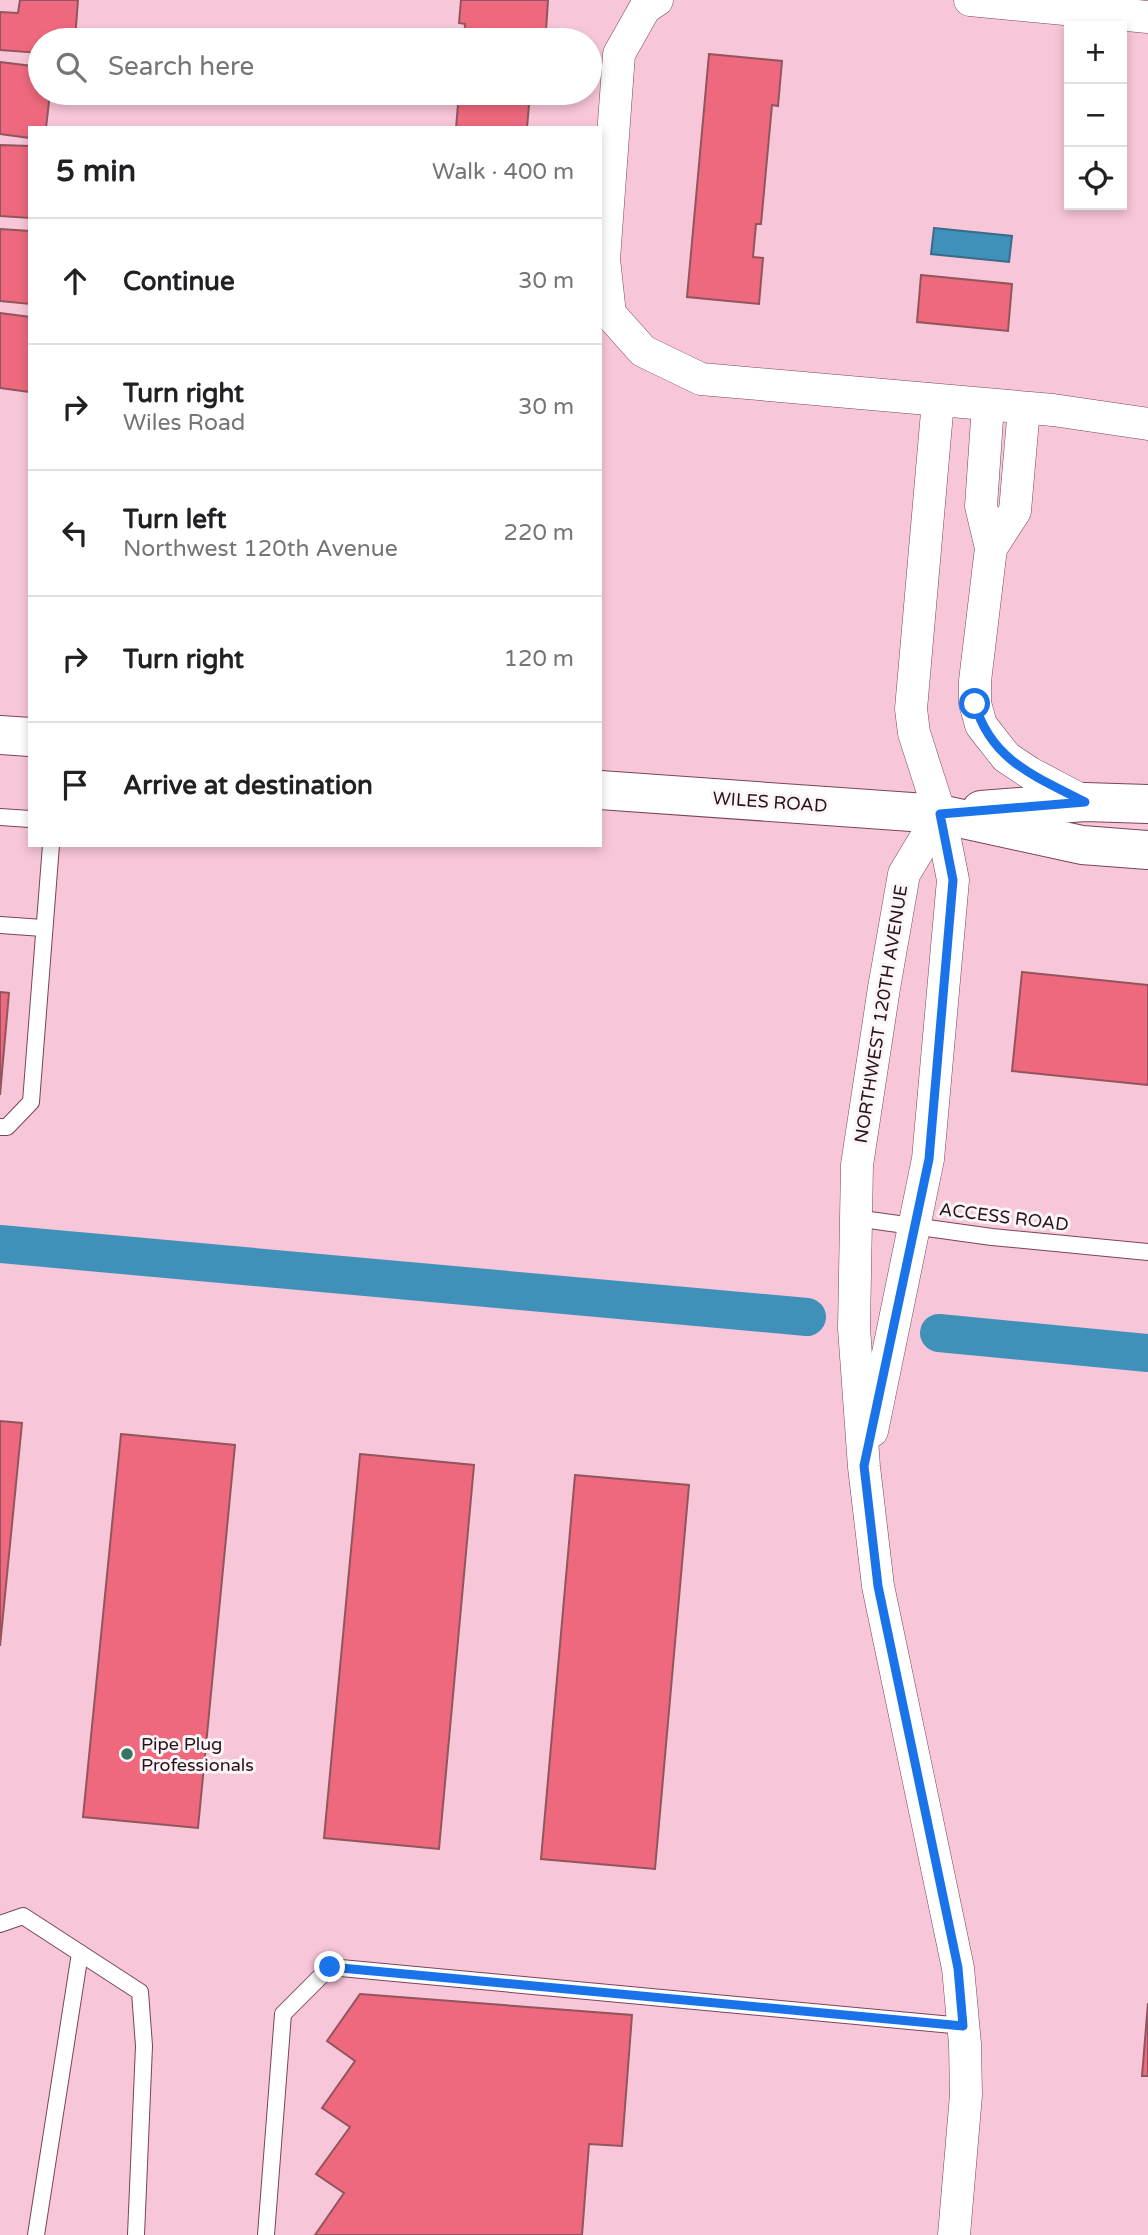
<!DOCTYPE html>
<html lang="en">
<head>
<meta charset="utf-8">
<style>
  body { margin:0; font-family:"Varela Round",sans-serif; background:#f2f2f2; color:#202124 }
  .controls { position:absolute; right:21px; top:21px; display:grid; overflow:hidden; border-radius:0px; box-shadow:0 4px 10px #0003 }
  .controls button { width:63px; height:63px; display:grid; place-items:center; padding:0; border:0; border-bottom:2px solid #e0e0e0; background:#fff; color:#202124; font:35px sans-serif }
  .stop { position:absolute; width:21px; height:21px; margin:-16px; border:5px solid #1a73e8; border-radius:50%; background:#fff }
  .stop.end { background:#1a73e8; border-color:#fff; box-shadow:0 2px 7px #0008 }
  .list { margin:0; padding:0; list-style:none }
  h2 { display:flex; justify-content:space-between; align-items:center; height:91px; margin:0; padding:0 28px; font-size:30px }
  h2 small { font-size:23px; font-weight:400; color:#757577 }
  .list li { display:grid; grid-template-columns:46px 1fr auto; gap:21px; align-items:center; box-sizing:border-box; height:126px; padding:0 28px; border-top:2px solid #e0e0e0 }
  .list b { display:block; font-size:26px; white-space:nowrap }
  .list p { margin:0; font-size:23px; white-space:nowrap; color:#757577 }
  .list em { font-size:23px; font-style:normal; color:#757577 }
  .icon { flex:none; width:38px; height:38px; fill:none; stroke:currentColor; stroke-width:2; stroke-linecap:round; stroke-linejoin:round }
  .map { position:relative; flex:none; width:1148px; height:2235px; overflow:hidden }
  .search { position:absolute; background:#fff; box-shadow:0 4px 10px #0003; left:28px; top:28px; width:574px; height:77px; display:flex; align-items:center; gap:18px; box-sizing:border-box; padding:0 24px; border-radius:38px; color:#757577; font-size:26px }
  .panel { position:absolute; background:#fff; box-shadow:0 4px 10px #0003; left:28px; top:126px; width:574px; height:721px; border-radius:0px }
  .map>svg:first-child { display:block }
  .water { fill:#4091ba; stroke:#396b8b; stroke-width:2 }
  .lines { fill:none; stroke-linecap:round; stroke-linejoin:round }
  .canal { stroke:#4091ba; stroke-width:38 }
  .building { fill:#ee697d; stroke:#91565d; stroke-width:2 }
  .lane-casing { stroke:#79445b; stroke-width:18 }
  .street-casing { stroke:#79445b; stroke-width:33 }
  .secondary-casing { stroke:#79445b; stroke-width:40 }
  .lane { stroke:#fff; stroke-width:16 }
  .street { stroke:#fff; stroke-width:32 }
  .secondary { stroke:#fff; stroke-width:38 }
  .route { stroke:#1a73e8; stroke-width:9 }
  .poi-dot { fill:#357564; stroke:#fcf5f7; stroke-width:2.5 }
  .labels { text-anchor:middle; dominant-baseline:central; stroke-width:6; stroke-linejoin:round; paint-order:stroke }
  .street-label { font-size:18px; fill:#28121c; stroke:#fcf5f7 }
  .poi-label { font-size:18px; fill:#28121c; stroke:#fcf5f7; text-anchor:start }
</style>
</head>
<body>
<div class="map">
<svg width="1148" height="2235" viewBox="0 0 1148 2235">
  <rect width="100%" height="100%" fill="#f8c6d9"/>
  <polygon class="water" points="934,228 1012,236 1009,262 931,254"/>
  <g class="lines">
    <g class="canal">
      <polyline points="0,1244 807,1317"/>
      <polyline points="939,1333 1148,1353"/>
    </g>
  </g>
  <g class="building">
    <polygon points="20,0 78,0 75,40 40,40 40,53 0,50 0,12 18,13"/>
    <polygon points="461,0 548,0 546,31 536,30 535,40 464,40 465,24 459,23"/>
    <polygon points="709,54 782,61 778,106 772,105 761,224 756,224 753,257 763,258 759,304 687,297"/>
    <polygon points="0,62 40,67 40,93 50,93 46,128 30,128 30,138 0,134"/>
    <polygon points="459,93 530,93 527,128 456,128"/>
    <polygon points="0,145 30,146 30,218 0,216"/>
    <polygon points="0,229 30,231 30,304 0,301"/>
    <polygon points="921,275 1012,284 1008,331 917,322"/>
    <polygon points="0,313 30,317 30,392 0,388"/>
    <polygon points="1022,972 1148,985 1148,1085 1012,1071"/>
    <polygon points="0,992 9,993 0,1095"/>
    <polygon points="0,1421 22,1423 0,1646"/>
    <polygon points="121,1434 235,1445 198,1828 83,1817"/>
    <polygon points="360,1454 474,1465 439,1849 324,1838"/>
    <polygon points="575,1475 689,1485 655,1869 541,1859"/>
    <polygon points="360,1994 632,2015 622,2146 589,2144 582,2235 315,2235 344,2193 316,2174 350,2127 322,2108 355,2061 327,2041"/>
    <polygon points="1148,2003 1148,2076 1142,2076"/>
  </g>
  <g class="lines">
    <defs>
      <g id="lane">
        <polyline points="0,817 30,819"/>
        <polyline points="0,925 43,928"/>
        <polyline points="0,1127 7,1127 31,1102 51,845"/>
        <polyline points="855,1218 992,1237 1148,1252"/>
        <polyline points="0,1924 23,1916 140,1992 144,2046 136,2235"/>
        <polyline points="36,2235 80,1953"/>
        <polyline points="266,2235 283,2014 330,1967 963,2026"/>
      </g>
      <g id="street">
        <polyline points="657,0 645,8 619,54 604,259 610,314 643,351 701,379 1053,410 1148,424"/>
        <polyline points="970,0 1148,17"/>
        <polyline points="988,405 981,506 991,548 975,681 975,703 981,725 1006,757 1030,773 1085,802"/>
        <polyline points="991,548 1015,511 1024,408"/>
        <polyline points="940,814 904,874 884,988 857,1165 854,1328 864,1467 878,1586 958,1968 965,2044 966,2095 954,2235"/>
        <polyline points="872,1431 928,1159 953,880 940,814 914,733 911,709 938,401"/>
      </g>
      <g id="secondary">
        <polyline points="0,735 30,737"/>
        <polyline points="600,790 940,814 1082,845 1148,850"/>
        <polyline points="981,810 1085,802 1148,804"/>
      </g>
    </defs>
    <use href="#lane" class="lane-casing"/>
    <use href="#street" class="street-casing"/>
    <use href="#secondary" class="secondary-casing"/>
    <use href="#lane" class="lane"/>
    <use href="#street" class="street"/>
    <use href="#secondary" class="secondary"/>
  </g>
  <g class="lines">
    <path class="route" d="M330,1967L963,2026L958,1968L878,1586L864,1466L929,1159L953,880L940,814L1085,802C1037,777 991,761 975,704"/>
  </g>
  <circle class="poi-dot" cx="127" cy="1754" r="7"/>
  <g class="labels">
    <g class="street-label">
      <text transform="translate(770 802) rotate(4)">WILES ROAD</text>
      <text transform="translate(881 1014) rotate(-81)">NORTHWEST 120TH AVENUE</text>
      <text transform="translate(1004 1217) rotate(7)">ACCESS ROAD</text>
    </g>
    <g class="poi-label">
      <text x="141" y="1744">Pipe Plug<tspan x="141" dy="21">Professionals</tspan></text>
    </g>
  </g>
</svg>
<div class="controls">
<button>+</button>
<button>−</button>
<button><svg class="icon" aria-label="locate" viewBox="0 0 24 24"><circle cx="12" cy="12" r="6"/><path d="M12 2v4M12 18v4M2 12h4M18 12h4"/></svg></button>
</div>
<div class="stop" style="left:975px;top:704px"></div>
<div class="stop end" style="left:330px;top:1967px"></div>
<div class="search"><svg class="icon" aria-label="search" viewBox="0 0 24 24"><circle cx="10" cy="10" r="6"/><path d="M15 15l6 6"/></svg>Search here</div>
<section class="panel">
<h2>5 min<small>Walk · 400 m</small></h2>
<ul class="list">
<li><svg class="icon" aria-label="ahead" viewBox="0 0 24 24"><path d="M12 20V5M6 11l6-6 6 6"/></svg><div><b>Continue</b></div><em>30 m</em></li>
<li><svg class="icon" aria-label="right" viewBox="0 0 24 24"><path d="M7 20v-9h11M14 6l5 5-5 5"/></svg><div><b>Turn right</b><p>Wiles Road</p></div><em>30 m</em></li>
<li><svg class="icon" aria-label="left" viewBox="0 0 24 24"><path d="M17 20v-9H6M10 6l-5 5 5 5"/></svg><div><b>Turn left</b><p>Northwest 120th Avenue</p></div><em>220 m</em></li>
<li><svg class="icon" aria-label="right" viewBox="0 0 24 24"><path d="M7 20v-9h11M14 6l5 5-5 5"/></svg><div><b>Turn right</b></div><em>120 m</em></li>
<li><svg class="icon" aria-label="arrive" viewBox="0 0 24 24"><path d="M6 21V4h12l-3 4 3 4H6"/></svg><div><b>Arrive at destination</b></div></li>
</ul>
</section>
</div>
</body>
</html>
